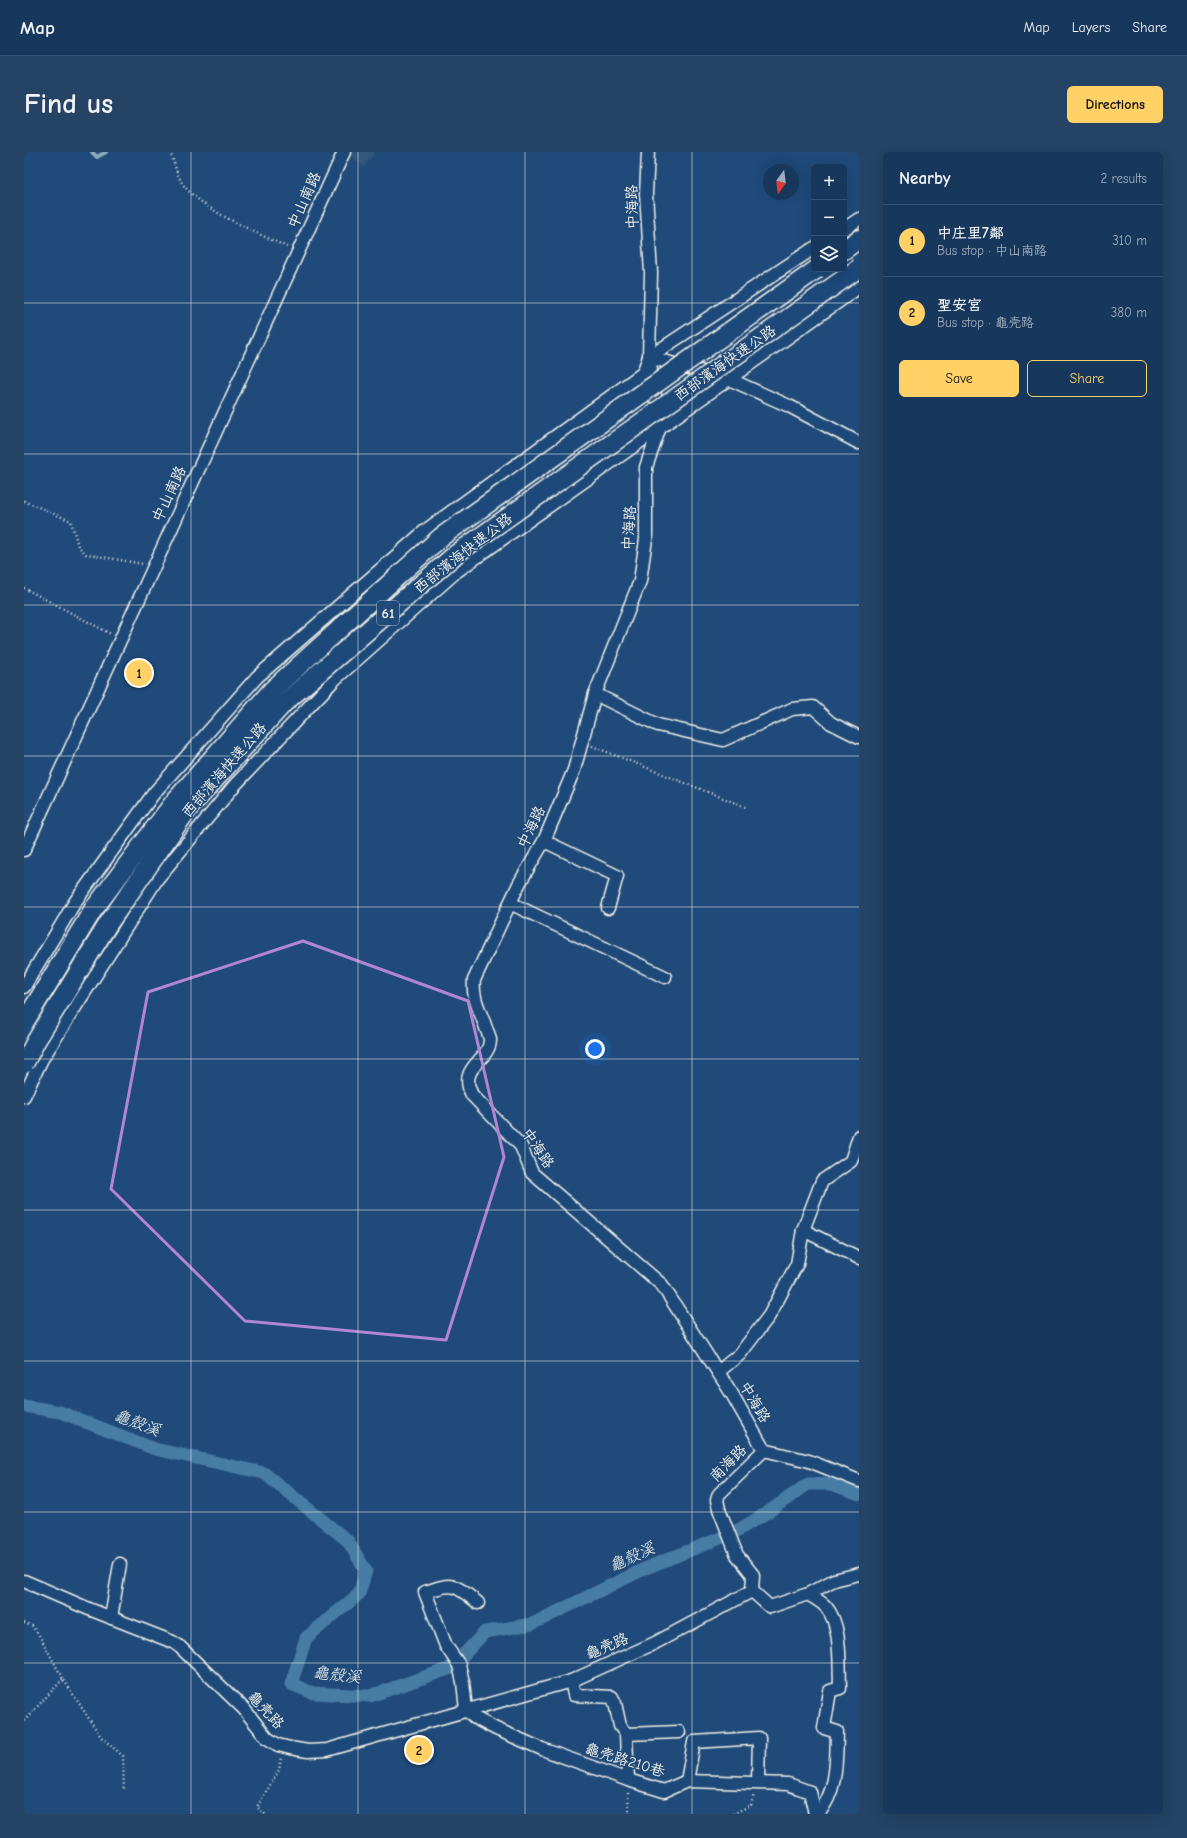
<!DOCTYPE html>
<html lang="en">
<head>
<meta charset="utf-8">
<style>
  body { margin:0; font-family:"Comic Neue","LXGW WenKai TC",sans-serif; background:#244365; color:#f1f3f6 }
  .controls { position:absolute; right:12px; top:12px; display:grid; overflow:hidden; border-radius:6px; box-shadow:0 4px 16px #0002 }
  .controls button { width:36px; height:36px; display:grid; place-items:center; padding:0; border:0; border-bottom:1px solid #365272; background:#17385c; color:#f1f3f6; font:20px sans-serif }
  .compass { position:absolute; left:739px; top:12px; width:36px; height:36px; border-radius:50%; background:#17385c; box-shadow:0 4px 16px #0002; rotate:194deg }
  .you { position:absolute; left:571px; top:897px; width:14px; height:14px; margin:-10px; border:3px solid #fff; border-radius:50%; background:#1a73e8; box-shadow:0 0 0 6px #1a73e833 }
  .badge { display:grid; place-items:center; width:26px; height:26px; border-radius:50%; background:#ffd166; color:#111; font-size:13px; font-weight:700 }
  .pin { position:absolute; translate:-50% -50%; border:2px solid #fff; box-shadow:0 1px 4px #0006 }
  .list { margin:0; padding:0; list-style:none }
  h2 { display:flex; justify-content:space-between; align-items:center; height:52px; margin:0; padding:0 16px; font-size:17px }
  h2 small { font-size:13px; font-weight:400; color:#9eacbb }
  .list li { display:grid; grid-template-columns:26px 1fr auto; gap:12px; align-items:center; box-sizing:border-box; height:72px; padding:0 16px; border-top:1px solid #365272 }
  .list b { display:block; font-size:15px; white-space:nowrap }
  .list p { margin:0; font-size:13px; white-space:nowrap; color:#9eacbb }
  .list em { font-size:13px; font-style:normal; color:#9eacbb }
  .actions { display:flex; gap:8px; padding:12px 16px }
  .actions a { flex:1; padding:9px 0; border:1px solid #ffd166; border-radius:6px; text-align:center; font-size:14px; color:#ffd166 }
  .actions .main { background:#ffd166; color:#111 }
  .icon { flex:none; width:22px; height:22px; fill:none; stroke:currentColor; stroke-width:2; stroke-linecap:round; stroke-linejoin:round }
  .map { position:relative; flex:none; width:835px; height:1662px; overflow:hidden; border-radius:6px }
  header { display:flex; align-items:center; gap:24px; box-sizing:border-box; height:56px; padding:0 20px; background:#17385c; border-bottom:1px solid #365272 }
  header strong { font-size:19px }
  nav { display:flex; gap:22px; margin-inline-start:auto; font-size:14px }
  .intro { display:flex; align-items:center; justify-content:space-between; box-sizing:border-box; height:96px; padding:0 24px }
  h1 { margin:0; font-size:28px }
  .button { padding:10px 18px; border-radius:6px; background:#ffd166; color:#111; font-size:14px; font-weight:700 }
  main { display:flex; gap:24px; padding:0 24px }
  aside { flex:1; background:#17385c; border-radius:6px; box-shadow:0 4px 16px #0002 }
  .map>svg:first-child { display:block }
  .built { fill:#32567c }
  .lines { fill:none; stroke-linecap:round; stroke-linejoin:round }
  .stream { stroke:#8caabf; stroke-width:4 }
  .canal { stroke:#477ba4; stroke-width:13 }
  .minor-casing { stroke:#f4f1e8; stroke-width:15 }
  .highway-casing { stroke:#f4f1e8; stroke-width:21 }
  .path { stroke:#f4f1e8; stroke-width:2.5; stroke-dasharray:1 3; stroke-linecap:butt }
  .minor { stroke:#1f4a7a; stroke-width:12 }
  .highway { stroke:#1f4a7a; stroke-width:18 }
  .highway-bridge-casing { stroke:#f4f1e8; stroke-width:21; stroke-linecap:butt }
  .highway-bridge { stroke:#1f4a7a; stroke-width:18 }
  .marked { fill:none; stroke:#b185d1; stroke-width:3; stroke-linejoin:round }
  .grid { fill:none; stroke:#f4f1e8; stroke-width:1; stroke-opacity:0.55 }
  .labels { text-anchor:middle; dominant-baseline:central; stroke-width:3; stroke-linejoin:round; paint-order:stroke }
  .shield { fill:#1f4a7a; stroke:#b4bfc7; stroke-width:1 }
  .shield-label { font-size:14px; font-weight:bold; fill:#f4f1e8 }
  .street-label { font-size:15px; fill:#f4f1e8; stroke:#1f4a7a }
  .water-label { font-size:16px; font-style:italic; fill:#dadfde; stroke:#1f4a7a }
</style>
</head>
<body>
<header>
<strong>Map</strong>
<nav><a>Map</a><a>Layers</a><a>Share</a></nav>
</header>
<div class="intro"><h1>Find us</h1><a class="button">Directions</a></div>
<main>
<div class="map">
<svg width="835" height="1662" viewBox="0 0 835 1662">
  <rect width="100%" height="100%" fill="#1f4a7a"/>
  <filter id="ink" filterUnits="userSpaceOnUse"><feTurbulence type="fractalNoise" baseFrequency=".025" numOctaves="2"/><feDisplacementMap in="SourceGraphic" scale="8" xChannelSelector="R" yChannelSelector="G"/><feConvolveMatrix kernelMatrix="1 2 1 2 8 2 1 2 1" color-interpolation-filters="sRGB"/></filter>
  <g filter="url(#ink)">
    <polygon class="built" points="325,0 351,0 340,15 324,2"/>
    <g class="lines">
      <polyline class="stream" points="68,0 73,5 82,0"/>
      <polyline class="canal" points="0,1254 36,1260 131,1297 240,1321 324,1389 342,1419 335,1442 282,1486 267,1532 289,1541 346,1544 427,1516 461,1480 508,1472 622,1416 709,1381 741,1362 784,1332 807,1332 835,1342"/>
      <defs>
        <g id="minor">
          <path d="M624,0L622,42L627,121L625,205L636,275L622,315V387L616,429L571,542L550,618L520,689L495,732L450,828C448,847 456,858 462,876C463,879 466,884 466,888C466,909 433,914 448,943L497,994L508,1021L638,1133L708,1242L740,1298"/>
          <polyline points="820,77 835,67"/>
          <polyline points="625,205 705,227 765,254 835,291"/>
          <polyline points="571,542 634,573 699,588 768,557 789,555 807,571 835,585"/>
          <polyline points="520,689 593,724 584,756"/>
          <polyline points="0,698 320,0"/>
          <polyline points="486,751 641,825"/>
          <polyline points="0,835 51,750 130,641 233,525 402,378 619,221 625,205 790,96"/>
          <polyline points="0,944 18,907 133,727 210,634 310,528 433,419 835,135"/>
          <polyline points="779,1078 835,1106"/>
          <polyline points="694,1220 716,1202 745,1164 773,1112 779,1078 798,1029 827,1009 835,984"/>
          <polyline points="0,1429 65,1457 149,1490 156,1495 220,1557 243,1586 254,1593 266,1596 284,1599 303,1598 547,1529 631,1491 728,1439"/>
          <path d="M728,1439L746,1455L784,1442C790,1446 798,1450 802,1455C818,1473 815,1512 816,1536L806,1539L800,1576L813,1580C812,1609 814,1638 794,1662"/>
          <polyline points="728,1439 729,1423 713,1403 695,1357 693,1348 695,1342 740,1298 785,1309 835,1329"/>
          <polyline points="784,1442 810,1428 835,1422"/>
          <path d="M454,1451C430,1432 430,1430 401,1440L422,1494L435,1513L439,1530L442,1558L451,1566L472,1577L518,1597L604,1628L640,1639L663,1629L764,1632L786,1640L791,1662"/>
          <polyline points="87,1466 96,1412"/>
          <polyline points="547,1529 550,1543 588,1545 591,1551 596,1574 602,1582 604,1628"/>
          <polyline points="602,1582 655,1580"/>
          <polyline points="663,1629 670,1590 735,1586 734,1630"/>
        </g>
        <polyline id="highway" points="820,98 835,87"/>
      </defs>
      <use href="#minor" class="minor-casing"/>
      <use href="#highway" class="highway-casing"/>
      <g class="path">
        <path d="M146,0C150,9 152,20 157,29C172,56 236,82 265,96"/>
        <polyline points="0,349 47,369 54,394 62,402 119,412"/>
        <polyline points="0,436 87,482"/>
        <polyline points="568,594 724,656"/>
        <polyline points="0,1471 8,1474 15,1483 39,1527 77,1585 99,1604 100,1638"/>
        <polyline points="0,1569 39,1527"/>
        <polyline points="604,1641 605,1662"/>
        <polyline points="241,1662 233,1655 255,1618 257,1605"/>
        <polyline points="709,1662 727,1653 730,1642"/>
      </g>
      <use href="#minor" class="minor"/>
      <use href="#highway" class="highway"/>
      <defs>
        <g id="highway-bridge">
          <polyline points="0,871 69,758 151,649 248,538 417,385 793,117"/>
          <polyline points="0,912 12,889 84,772 164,657 260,551 432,402 835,116"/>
        </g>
      </defs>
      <use href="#highway-bridge" class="highway-bridge-casing"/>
      <use href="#highway-bridge" class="highway-bridge"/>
    </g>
  </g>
  <path class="marked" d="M279,789L444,849L480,1005L422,1188L221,1169L87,1037L124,840Z"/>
  <path class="grid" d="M167,0V1662M334,0V1662M501,0V1662M668,0V1662M0,151H835M0,302H835M0,453H835M0,604H835M0,755H835M0,907H835M0,1058H835M0,1209H835M0,1360H835M0,1511H835"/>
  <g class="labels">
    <rect class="shield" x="353" y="449" width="22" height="24" rx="3"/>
    <g class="shield-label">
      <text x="364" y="461">61</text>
    </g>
    <g class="street-label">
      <text transform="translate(280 48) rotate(-66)">中山南路</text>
      <text transform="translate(608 55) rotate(-91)">中海路</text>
      <text transform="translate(701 211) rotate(-35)">西部濱海快速公路</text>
      <text transform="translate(145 342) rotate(-65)">中山南路</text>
      <text transform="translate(605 376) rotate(-87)">中海路</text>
      <text transform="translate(439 401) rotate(-38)">西部濱海快速公路</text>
      <text transform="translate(200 618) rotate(-49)">西部濱海快速公路</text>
      <text transform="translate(507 675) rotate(-64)">中海路</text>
      <text transform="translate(514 996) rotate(56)">中海路</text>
      <text transform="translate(731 1250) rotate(59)">中海路</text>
      <text transform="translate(704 1311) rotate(-45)">南海路</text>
      <text transform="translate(583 1494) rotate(-23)">龜壳路</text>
      <text transform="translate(242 1558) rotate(47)">龜壳路</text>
      <text transform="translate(601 1608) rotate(17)">龜壳路210巷</text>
    </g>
    <g class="water-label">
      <text transform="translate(113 1271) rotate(20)">龜殼溪</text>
      <text transform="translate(608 1405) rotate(-25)">龜殼溪</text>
      <text transform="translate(313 1523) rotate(6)">龜殼溪</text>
    </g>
  </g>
</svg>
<div class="controls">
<button>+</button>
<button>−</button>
<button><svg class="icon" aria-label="layers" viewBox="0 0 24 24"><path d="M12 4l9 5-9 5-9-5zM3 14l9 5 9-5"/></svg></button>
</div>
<svg class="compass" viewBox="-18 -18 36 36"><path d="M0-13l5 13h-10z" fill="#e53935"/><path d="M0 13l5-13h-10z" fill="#9eacbb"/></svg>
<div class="you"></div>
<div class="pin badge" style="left:115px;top:521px">1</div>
<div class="pin badge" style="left:395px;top:1598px">2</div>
</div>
<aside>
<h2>Nearby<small>2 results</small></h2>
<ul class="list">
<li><span class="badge">1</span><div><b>中庄里7鄰</b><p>Bus stop · 中山南路</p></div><em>310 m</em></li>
<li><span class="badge">2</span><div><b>聖安宮</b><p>Bus stop · 龜壳路</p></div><em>380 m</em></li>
</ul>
<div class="actions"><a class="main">Save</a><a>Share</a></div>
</aside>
</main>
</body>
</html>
